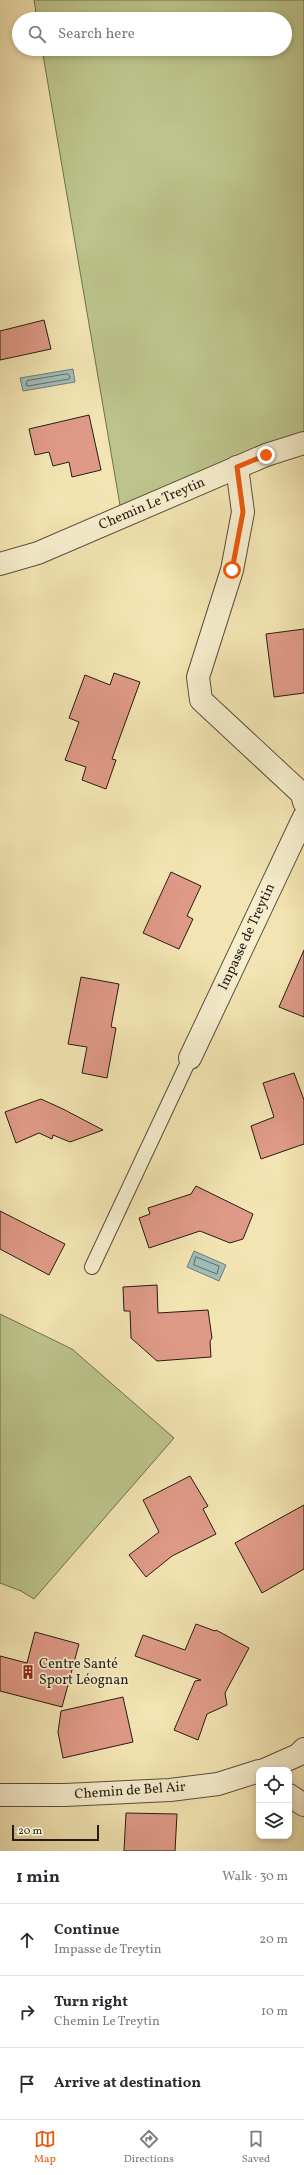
<!DOCTYPE html>
<html lang="en">
<head>
<meta charset="utf-8">
<style>
  body { margin:0; font-family:Vollkorn,serif; background:#f7f7f7; color:#2b2b33 }
  .controls { position:absolute; right:12px; bottom:12px; display:grid; overflow:hidden; border-radius:8px; box-shadow:0 2px 6px #0003 }
  .controls button { width:36px; height:36px; display:grid; place-items:center; padding:0; border:0; border-bottom:1px solid #e1e1e2; background:#fff; color:#2b2b33; font:20px sans-serif }
  .scale { position:absolute; left:12px; bottom:10px; width:87px; box-sizing:border-box; padding-left:4px; border:2px solid #251d14; border-top:0; font-size:11px; line-height:14px; white-space:nowrap; color:#251d14; -webkit-text-stroke:3px #f7eece; paint-order:stroke }
  .stop { position:absolute; width:12px; height:12px; margin:-9px; border:3px solid #ea580c; border-radius:50%; background:#fff }
  .stop.end { background:#ea580c; border-color:#fff; box-shadow:0 1px 4px #0008 }
  .list { margin:0; padding:0; list-style:none }
  h2 { display:flex; justify-content:space-between; align-items:center; height:52px; margin:0; padding:0 16px; font-size:17px }
  h2 small { font-size:13px; font-weight:400; color:#7c7c81 }
  .list li { display:grid; grid-template-columns:26px 1fr auto; gap:12px; align-items:center; box-sizing:border-box; height:72px; padding:0 16px; border-top:1px solid #e1e1e2 }
  .list b { display:block; font-size:15px; white-space:nowrap }
  .list p { margin:0; font-size:13px; white-space:nowrap; color:#7c7c81 }
  .list em { font-size:13px; font-style:normal; color:#7c7c81 }
  .icon { flex:none; width:22px; height:22px; fill:none; stroke:currentColor; stroke-width:2; stroke-linecap:round; stroke-linejoin:round }
  .map { position:relative; flex:none; width:304px; height:1851px; overflow:hidden }
  .search { position:absolute; background:#fff; box-shadow:0 2px 6px #0003; left:12px; right:12px; top:12px; height:44px; display:flex; align-items:center; gap:10px; box-sizing:border-box; padding:0 14px; border-radius:22px; color:#7c7c81; font-size:15px }
  .sheet { height:268px; background:#fff }
  nav { display:flex; justify-content:space-around; align-items:center; box-sizing:border-box; height:56px; border-top:1px solid #e1e1e2; background:#fff; font-size:11px; color:#7c7c81 }
  nav a { display:grid; justify-items:center; gap:2px }
  nav .on { color:#ea580c }
  .map>svg:first-child { display:block }
  .green { fill:#bcc48b; stroke:#707050 }
  .water { fill:#a1bcb8; stroke:#6f7c76 }
  .lines { fill:none; stroke-linecap:round; stroke-linejoin:round }
  .shore { stroke:#636c66; stroke-width:1 }
  .building { fill:#df9a87; stroke:#251d14 }
  .service-casing { stroke:#584f3c; stroke-width:16 }
  .minor-casing { stroke:#584f3c; stroke-width:24 }
  .tertiary-casing { stroke:#584f3c; stroke-width:24 }
  .service { stroke:#f7eece; stroke-width:14 }
  .minor { stroke:#f7eece; stroke-width:22 }
  .tertiary { stroke:#f7eece; stroke-width:22 }
  .route { stroke:#ea580c; stroke-width:5 }
  .labels { text-anchor:middle; dominant-baseline:central; stroke-width:3.5; stroke-linejoin:round; paint-order:stroke }
  .street-label { font-size:14px; fill:#251d14; stroke:#f7eece }
  .poi-label { font-size:14px; fill:#251d14; stroke:#f7eece; text-anchor:start }
</style>
</head>
<body>
<div class="map">
<svg width="304" height="1851" viewBox="0 0 304 1851">
  <rect width="100%" height="100%" fill="#f3e5b3"/>
  <filter id="stains"><feTurbulence type="fractalNoise" baseFrequency=".005" numOctaves="4"/><feColorMatrix values="0 0 0 0 .2 0 0 0 0 .09 0 0 0 0 .02 0 0 0 .5 -.17"/></filter>
  <radialGradient id="worn" r=".72"><stop offset=".6" stop-color="#630" stop-opacity="0"/><stop offset="1" stop-color="#630" stop-opacity=".3"/></radialGradient>
  <g class="green">
    <polygon points="34,0 304,0 304,443 122,517 42,49 285,49 285,19 37,19"/>
    <polygon points="0,1314 72,1349 174,1438 34,1599 21,1591 0,1583"/>
  </g>
  <g class="water">
    <polygon points="73,369 75,382 23,391 20,378"/>
    <polygon points="194,1251 226,1265 219,1281 187,1267"/>
  </g>
  <g class="lines">
    <g class="shore">
      <polygon points="68,374 70,377 69,379 28,386 26,385 27,381"/>
      <polygon points="196,1257 219,1266 217,1274 194,1265"/>
    </g>
  </g>
  <g class="building">
    <polygon points="44,320 51,349 0,360 0,331"/>
    <polygon points="89,415 101,470 72,477 69,462 53,466 49,452 35,455 29,429"/>
    <polygon points="304,629 304,693 274,697 266,634"/>
    <polygon points="114,673 140,682 112,759 116,760 106,789 82,780 86,767 65,760 79,722 69,718 85,675 110,685"/>
    <polygon points="171,872 201,886 187,916 193,919 179,949 143,933"/>
    <polygon points="304,950 304,1017 279,1007"/>
    <polygon points="81,977 119,984 111,1027 116,1028 107,1078 82,1073 87,1047 68,1044"/>
    <polygon points="294,1073 304,1100 304,1144 261,1159 251,1126 274,1117 263,1083"/>
    <polygon points="41,1099 63,1109 103,1130 70,1142 53,1135 52,1139 39,1133 16,1143 5,1112"/>
    <polygon points="196,1186 253,1214 243,1239 230,1243 200,1231 149,1248 139,1218 150,1214 148,1208 191,1194"/>
    <polygon points="0,1211 65,1244 49,1275 0,1249"/>
    <polygon points="157,1285 158,1313 208,1310 212,1338 210,1341 211,1357 157,1361 131,1338 130,1311 124,1311 123,1287"/>
    <polygon points="190,1476 208,1506 203,1509 216,1534 172,1556 146,1577 129,1555 159,1532 143,1500"/>
    <polygon points="304,1505 304,1569 262,1593 235,1543"/>
    <polygon points="196,1624 215,1631 216,1630 249,1648 225,1693 227,1705 207,1714 198,1740 174,1730 195,1681 201,1680 135,1656 143,1635 185,1650"/>
    <polygon points="35,1632 79,1644 62,1707 0,1691 0,1656 27,1663"/>
    <polygon points="123,1697 133,1742 63,1758 58,1732 61,1711"/>
    <polygon points="126,1813 177,1814 175,1851 124,1851"/>
  </g>
  <g class="lines">
    <defs>
      <polyline id="service" points="92,1267 190,1058"/>
      <g id="minor">
        <polyline points="237,467 243,512 232,570 198,677 201,700 302,794 304,802"/>
        <polyline points="0,564 38,553 266,455 304,443"/>
        <polyline points="190,1058 304,817"/>
        <polyline points="289,1795 304,1805"/>
      </g>
      <g id="tertiary">
        <polyline points="264,1770 298,1755 304,1749"/>
        <polyline points="0,1795 65,1795 170,1790 218,1784 259,1771"/>
      </g>
    </defs>
    <use href="#service" class="service-casing"/>
    <use href="#minor" class="minor-casing"/>
    <use href="#tertiary" class="tertiary-casing"/>
    <use href="#service" class="service"/>
    <use href="#minor" class="minor"/>
    <use href="#tertiary" class="tertiary"/>
  </g>
  <g class="lines">
    <polyline class="route" points="232,570 243,512 237,467 266,455"/>
  </g>
  <defs>
    <symbol id="building-bare" viewBox="-9 -9 18 18"><path d="M-4-6H4V6H1V3H-1V6H-4ZM-2.5-4.3h1.7v1.8h-1.7ZM.8-4.3h1.7v1.8H.8ZM-2.5-1h1.7V.8h-1.7ZM.8-1h1.7V.8H.8Z" fill="#8f2418" stroke="#f7eece" stroke-width="2.5" paint-order="stroke"/></symbol>
  </defs>
  <g fill-rule="evenodd">
    <use href="#building-bare" x="18" y="1662" width="20" height="20"/>
  </g>
  <g class="labels">
    <g class="street-label">
      <text transform="translate(152 504) rotate(-23)">Chemin Le Treytin</text>
      <text transform="translate(247 937) rotate(-65)">Impasse de Treytin</text>
      <text transform="translate(130 1791) rotate(-4)">Chemin de Bel Air</text>
    </g>
    <g class="poi-label">
      <text x="39" y="1664">Centre Santé<tspan x="39" dy="16">Sport Léognan</tspan></text>
    </g>
  </g>
  <rect width="100%" height="100%" filter="url(#stains)"/>
  <rect width="100%" height="100%" fill="url(#worn)"/>
</svg>
<div class="controls">
<button><svg class="icon" aria-label="locate" viewBox="0 0 24 24"><circle cx="12" cy="12" r="6"/><path d="M12 2v4M12 18v4M2 12h4M18 12h4"/></svg></button>
<button><svg class="icon" aria-label="layers" viewBox="0 0 24 24"><path d="M12 4l9 5-9 5-9-5zM3 14l9 5 9-5"/></svg></button>
</div>
<div class="scale">20 m</div>
<div class="stop" style="left:232px;top:570px"></div>
<div class="stop end" style="left:266px;top:455px"></div>
<div class="search"><svg class="icon" aria-label="search" viewBox="0 0 24 24"><circle cx="10" cy="10" r="6"/><path d="M15 15l6 6"/></svg>Search here</div>
</div>
<section class="sheet">
<h2>1 min<small>Walk · 30 m</small></h2>
<ul class="list">
<li><svg class="icon" aria-label="ahead" viewBox="0 0 24 24"><path d="M12 20V5M6 11l6-6 6 6"/></svg><div><b>Continue</b><p>Impasse de Treytin</p></div><em>20 m</em></li>
<li><svg class="icon" aria-label="right" viewBox="0 0 24 24"><path d="M7 20v-9h11M14 6l5 5-5 5"/></svg><div><b>Turn right</b><p>Chemin Le Treytin</p></div><em>10 m</em></li>
<li><svg class="icon" aria-label="arrive" viewBox="0 0 24 24"><path d="M6 21V4h12l-3 4 3 4H6"/></svg><div><b>Arrive at destination</b></div></li>
</ul>
</section>
<nav>
<a class="on"><svg class="icon" aria-label="map" viewBox="0 0 24 24"><path d="M3 6l6-2 6 2 6-2v14l-6 2-6-2-6 2zM9 4v14M15 6v14"/></svg>Map</a>
<a><svg class="icon" aria-label="directions" viewBox="0 0 24 24"><path d="M12 3l9 9-9 9-9-9zM9 14v-3h6M13 9l2 2-2 2"/></svg>Directions</a>
<a><svg class="icon" aria-label="saved" viewBox="0 0 24 24"><path d="M7 4h10v16l-5-4-5 4z"/></svg>Saved</a>
</nav>
</body>
</html>
